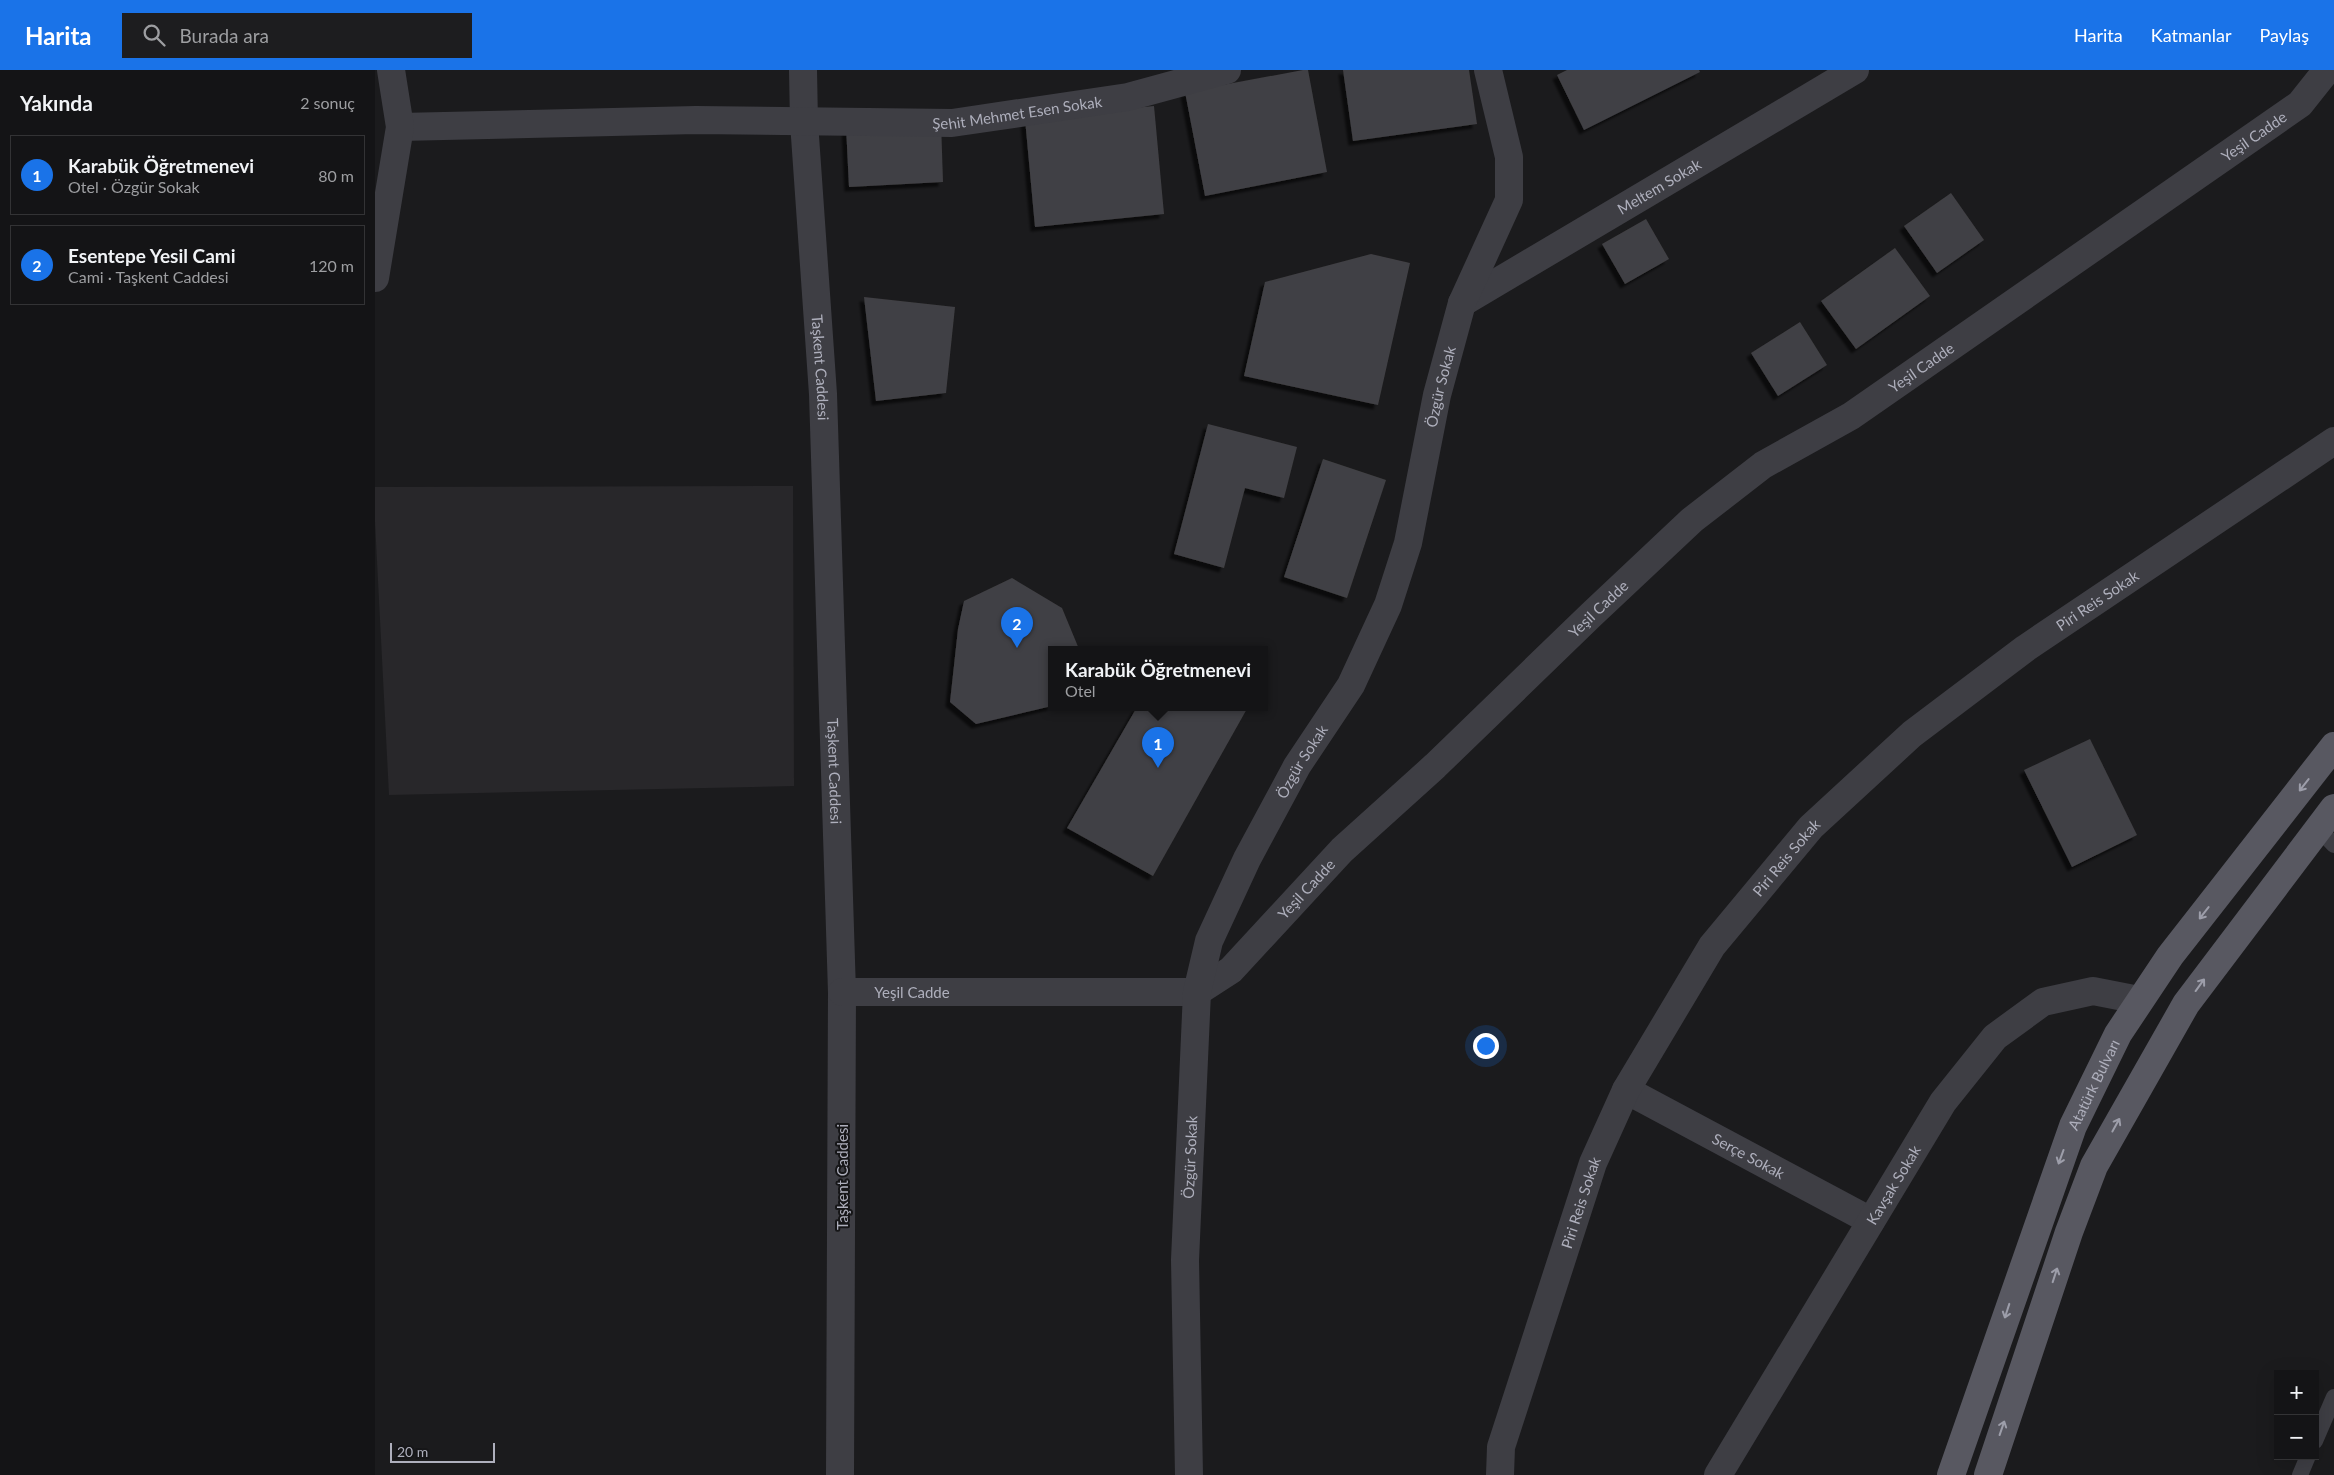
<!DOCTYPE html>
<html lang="tr">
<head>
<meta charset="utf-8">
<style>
  body { margin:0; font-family:Lato,sans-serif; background:#1d1d1f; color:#f1f3f6 }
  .controls { position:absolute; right:15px; bottom:15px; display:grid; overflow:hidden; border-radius:0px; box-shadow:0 5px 20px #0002 }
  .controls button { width:45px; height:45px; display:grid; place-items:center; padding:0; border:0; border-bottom:1px solid #333335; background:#141416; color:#f1f3f6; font:25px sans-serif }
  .scale { position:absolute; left:15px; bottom:12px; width:105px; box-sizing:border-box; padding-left:5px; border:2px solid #aeafbc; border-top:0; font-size:14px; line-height:18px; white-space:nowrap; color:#aeafbc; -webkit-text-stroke:4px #161618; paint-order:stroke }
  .you { position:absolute; left:1110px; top:975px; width:18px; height:18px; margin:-12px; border:4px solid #fff; border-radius:50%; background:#1a73e8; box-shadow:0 0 0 8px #1a73e833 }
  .badge { display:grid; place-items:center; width:32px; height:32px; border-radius:50%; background:#1a73e8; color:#fff; font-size:16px; font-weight:700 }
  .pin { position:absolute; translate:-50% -41px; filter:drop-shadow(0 1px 2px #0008) }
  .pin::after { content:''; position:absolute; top:26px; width:18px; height:15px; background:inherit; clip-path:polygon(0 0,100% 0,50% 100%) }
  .popup { position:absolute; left:673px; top:576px; width:220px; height:65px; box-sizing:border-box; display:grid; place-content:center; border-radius:0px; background:#141416; filter:drop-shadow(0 1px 4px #0005); font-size:16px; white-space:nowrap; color:#9d9ea1 }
  .popup b { font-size:19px; color:#f1f3f6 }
  .popup::after { content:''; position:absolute; left:50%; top:100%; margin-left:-10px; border:10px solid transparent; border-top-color:#141416 }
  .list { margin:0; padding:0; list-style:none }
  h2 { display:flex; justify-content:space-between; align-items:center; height:65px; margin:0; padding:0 20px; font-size:21px }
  h2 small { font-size:16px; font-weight:400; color:#9d9ea1 }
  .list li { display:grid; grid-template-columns:32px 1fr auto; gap:15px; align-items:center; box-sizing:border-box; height:80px; margin:0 10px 10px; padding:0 10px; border:1px solid #333335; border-radius:0px }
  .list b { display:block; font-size:19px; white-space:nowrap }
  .list p { margin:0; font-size:16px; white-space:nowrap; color:#9d9ea1 }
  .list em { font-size:16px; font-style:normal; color:#9d9ea1 }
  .icon { flex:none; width:28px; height:28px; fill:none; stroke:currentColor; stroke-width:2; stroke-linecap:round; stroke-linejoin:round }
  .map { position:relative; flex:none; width:1959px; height:1405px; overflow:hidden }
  header { display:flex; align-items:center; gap:30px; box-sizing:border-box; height:70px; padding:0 25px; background:#1a73e8; color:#fff }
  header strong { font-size:24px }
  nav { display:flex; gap:28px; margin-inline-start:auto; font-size:18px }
  .search { width:350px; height:45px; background:#1d1d1f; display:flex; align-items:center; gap:12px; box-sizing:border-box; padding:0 18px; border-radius:0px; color:#9d9ea1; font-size:19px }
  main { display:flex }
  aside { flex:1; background:#141416 }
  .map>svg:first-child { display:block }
  .built { fill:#28272a }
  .building { fill:#414044; filter:url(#shadow) }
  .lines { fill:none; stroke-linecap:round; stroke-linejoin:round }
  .service { stroke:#3e3e44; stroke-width:16 }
  .minor { stroke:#3e3e44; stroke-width:28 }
  .primary { stroke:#585861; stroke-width:28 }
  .oneway { stroke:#9d9eaa }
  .labels { text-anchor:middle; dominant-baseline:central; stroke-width:4; stroke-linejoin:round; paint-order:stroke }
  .street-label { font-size:15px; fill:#aeafbc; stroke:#161618 }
</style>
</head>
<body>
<header>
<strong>Harita</strong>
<div class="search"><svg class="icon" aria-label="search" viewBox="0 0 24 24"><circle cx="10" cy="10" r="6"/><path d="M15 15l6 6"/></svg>Burada ara</div>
<nav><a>Harita</a><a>Katmanlar</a><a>Paylaş</a></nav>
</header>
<main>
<aside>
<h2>Yakında<small>2 sonuç</small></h2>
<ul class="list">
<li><span class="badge">1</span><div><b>Karabük Öğretmenevi</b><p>Otel · Özgür Sokak</p></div><em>80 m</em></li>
<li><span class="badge">2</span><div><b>Esentepe Yesil Cami</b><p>Cami · Taşkent Caddesi</p></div><em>120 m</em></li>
</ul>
</aside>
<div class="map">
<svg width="1959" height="1405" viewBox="0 0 1959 1405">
  <defs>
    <filter id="shadow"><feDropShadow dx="-4.5" dy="4.5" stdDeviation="1" flood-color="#0009"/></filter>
  </defs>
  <rect width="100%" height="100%" fill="#1b1b1d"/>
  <polygon class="built" points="418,416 419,716 14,725 0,452 0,417"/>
  <g class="building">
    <polygon points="928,0 933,0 952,102 830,126 810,22"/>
    <polygon points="968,0 1094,0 1102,54 978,71"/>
    <polygon points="1192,0 1324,0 1325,2 1209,60 1182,5"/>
    <polygon points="779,36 789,144 660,157 650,49"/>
    <polygon points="566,52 568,112 474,117 471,56"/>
    <polygon points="1576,123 1609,170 1562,203 1529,156"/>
    <polygon points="1271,149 1294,189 1250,214 1227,174"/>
    <polygon points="1520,178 1555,226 1481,279 1446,231"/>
    <polygon points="996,184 1035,193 1003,335 869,306 890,212"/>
    <polygon points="489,227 580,237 571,323 501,331"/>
    <polygon points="1425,252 1452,295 1403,326 1376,283"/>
    <polygon points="833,354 922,377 909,428 870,418 849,498 799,484"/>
    <polygon points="948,389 1011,410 972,528 909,507"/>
    <polygon points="637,508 687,538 704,579 677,579 677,636 601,654 575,632 583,559 589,531"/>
    <polygon points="762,637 873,637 778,806 692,758"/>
    <polygon points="1715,669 1762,765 1697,797 1649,700"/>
  </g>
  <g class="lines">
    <g class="service">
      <polyline points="1943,758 1959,775"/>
      <polyline points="1940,1371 1959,1327"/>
      <polyline points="1925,1405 1933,1386"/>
    </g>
    <g class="minor">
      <path id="s1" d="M428,0L429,52L448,324L467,922L465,1405"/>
      <path id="s2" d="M25,57L321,50L577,53L753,27L852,0"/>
      <polyline points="0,208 25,57 16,0"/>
      <path id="s3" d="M1087,233L1480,0"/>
      <path id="s4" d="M467,922H822L856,900L967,780L1060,696L1216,545L1317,450L1388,395L1476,346L1925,34L1952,0"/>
      <path id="s5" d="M1251,1020L1496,1151"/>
      <path id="s6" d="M814,1405L810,1190L822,922L834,871L872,789L922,696L976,615L1013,535L1033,473L1062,325L1087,233L1134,130V87L1113,0"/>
      <path id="s7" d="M1125,1405L1126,1377L1218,1093L1251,1020L1337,876L1436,757L1537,664L1651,578L1959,371"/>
      <path id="s8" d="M1343,1405L1568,1032L1620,967L1668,932L1718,921L1764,930"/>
    </g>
    <g class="primary">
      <path id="s9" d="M1576,1405L1698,1056L1743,964L1795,886L1959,676"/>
      <polyline points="1613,1405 1694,1162 1719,1096 1811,934 1959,738"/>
    </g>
  </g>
  <defs><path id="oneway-shaft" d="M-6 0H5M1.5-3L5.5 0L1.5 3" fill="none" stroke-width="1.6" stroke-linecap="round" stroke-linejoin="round" transform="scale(1.25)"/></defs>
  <g class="oneway">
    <use href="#oneway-shaft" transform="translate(1929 715) rotate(128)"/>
    <use href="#oneway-shaft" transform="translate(1829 843) rotate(128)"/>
    <use href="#oneway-shaft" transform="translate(1825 915) rotate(-54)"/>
    <use href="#oneway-shaft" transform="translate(1741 1055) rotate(-61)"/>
    <use href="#oneway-shaft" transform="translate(1686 1087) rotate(110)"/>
    <use href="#oneway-shaft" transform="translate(1680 1205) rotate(-72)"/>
    <use href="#oneway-shaft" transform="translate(1632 1241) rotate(108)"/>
    <use href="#oneway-shaft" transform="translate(1627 1358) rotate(-71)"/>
  </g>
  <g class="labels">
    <g class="street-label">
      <text stroke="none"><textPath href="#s2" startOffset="618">Şehit Mehmet Esen Sokak</textPath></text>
      <text stroke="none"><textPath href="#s4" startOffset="1721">Yeşil Cadde</textPath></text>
      <text stroke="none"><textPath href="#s3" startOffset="229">Meltem Sokak</textPath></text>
      <text stroke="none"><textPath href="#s1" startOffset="298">Taşkent Caddesi</textPath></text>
      <text stroke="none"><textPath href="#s4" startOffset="1316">Yeşil Cadde</textPath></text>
      <text stroke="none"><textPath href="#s6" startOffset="1142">Özgür Sokak</textPath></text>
      <text stroke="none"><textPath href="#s7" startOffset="1095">Piri Reis Sokak</textPath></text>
      <text stroke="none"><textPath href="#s4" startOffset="911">Yeşil Cadde</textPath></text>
      <text stroke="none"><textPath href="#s6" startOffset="738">Özgür Sokak</textPath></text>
      <text stroke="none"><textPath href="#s1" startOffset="702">Taşkent Caddesi</textPath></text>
      <text stroke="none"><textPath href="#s7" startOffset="690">Piri Reis Sokak</textPath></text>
      <text stroke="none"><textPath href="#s4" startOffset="506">Yeşil Cadde</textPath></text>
      <text stroke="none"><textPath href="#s4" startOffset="70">Yeşil Cadde</textPath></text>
      <text stroke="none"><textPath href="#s9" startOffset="416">Atatürk Bulvarı</textPath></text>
      <text stroke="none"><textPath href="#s5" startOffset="139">Serçe Sokak</textPath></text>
      <text stroke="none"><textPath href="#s6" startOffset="318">Özgür Sokak</textPath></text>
      <text transform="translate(467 1107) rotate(-90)">Taşkent Caddesi</text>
      <text stroke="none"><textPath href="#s8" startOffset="339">Kavşak Sokak</textPath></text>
      <text stroke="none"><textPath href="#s7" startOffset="285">Piri Reis Sokak</textPath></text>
    </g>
  </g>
</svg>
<div class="controls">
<button>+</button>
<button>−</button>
</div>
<div class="scale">20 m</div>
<div class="you"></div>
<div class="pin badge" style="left:783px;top:698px">1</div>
<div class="popup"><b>Karabük Öğretmenevi</b>Otel</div>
<div class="pin badge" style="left:642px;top:578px">2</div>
</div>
</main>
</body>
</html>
